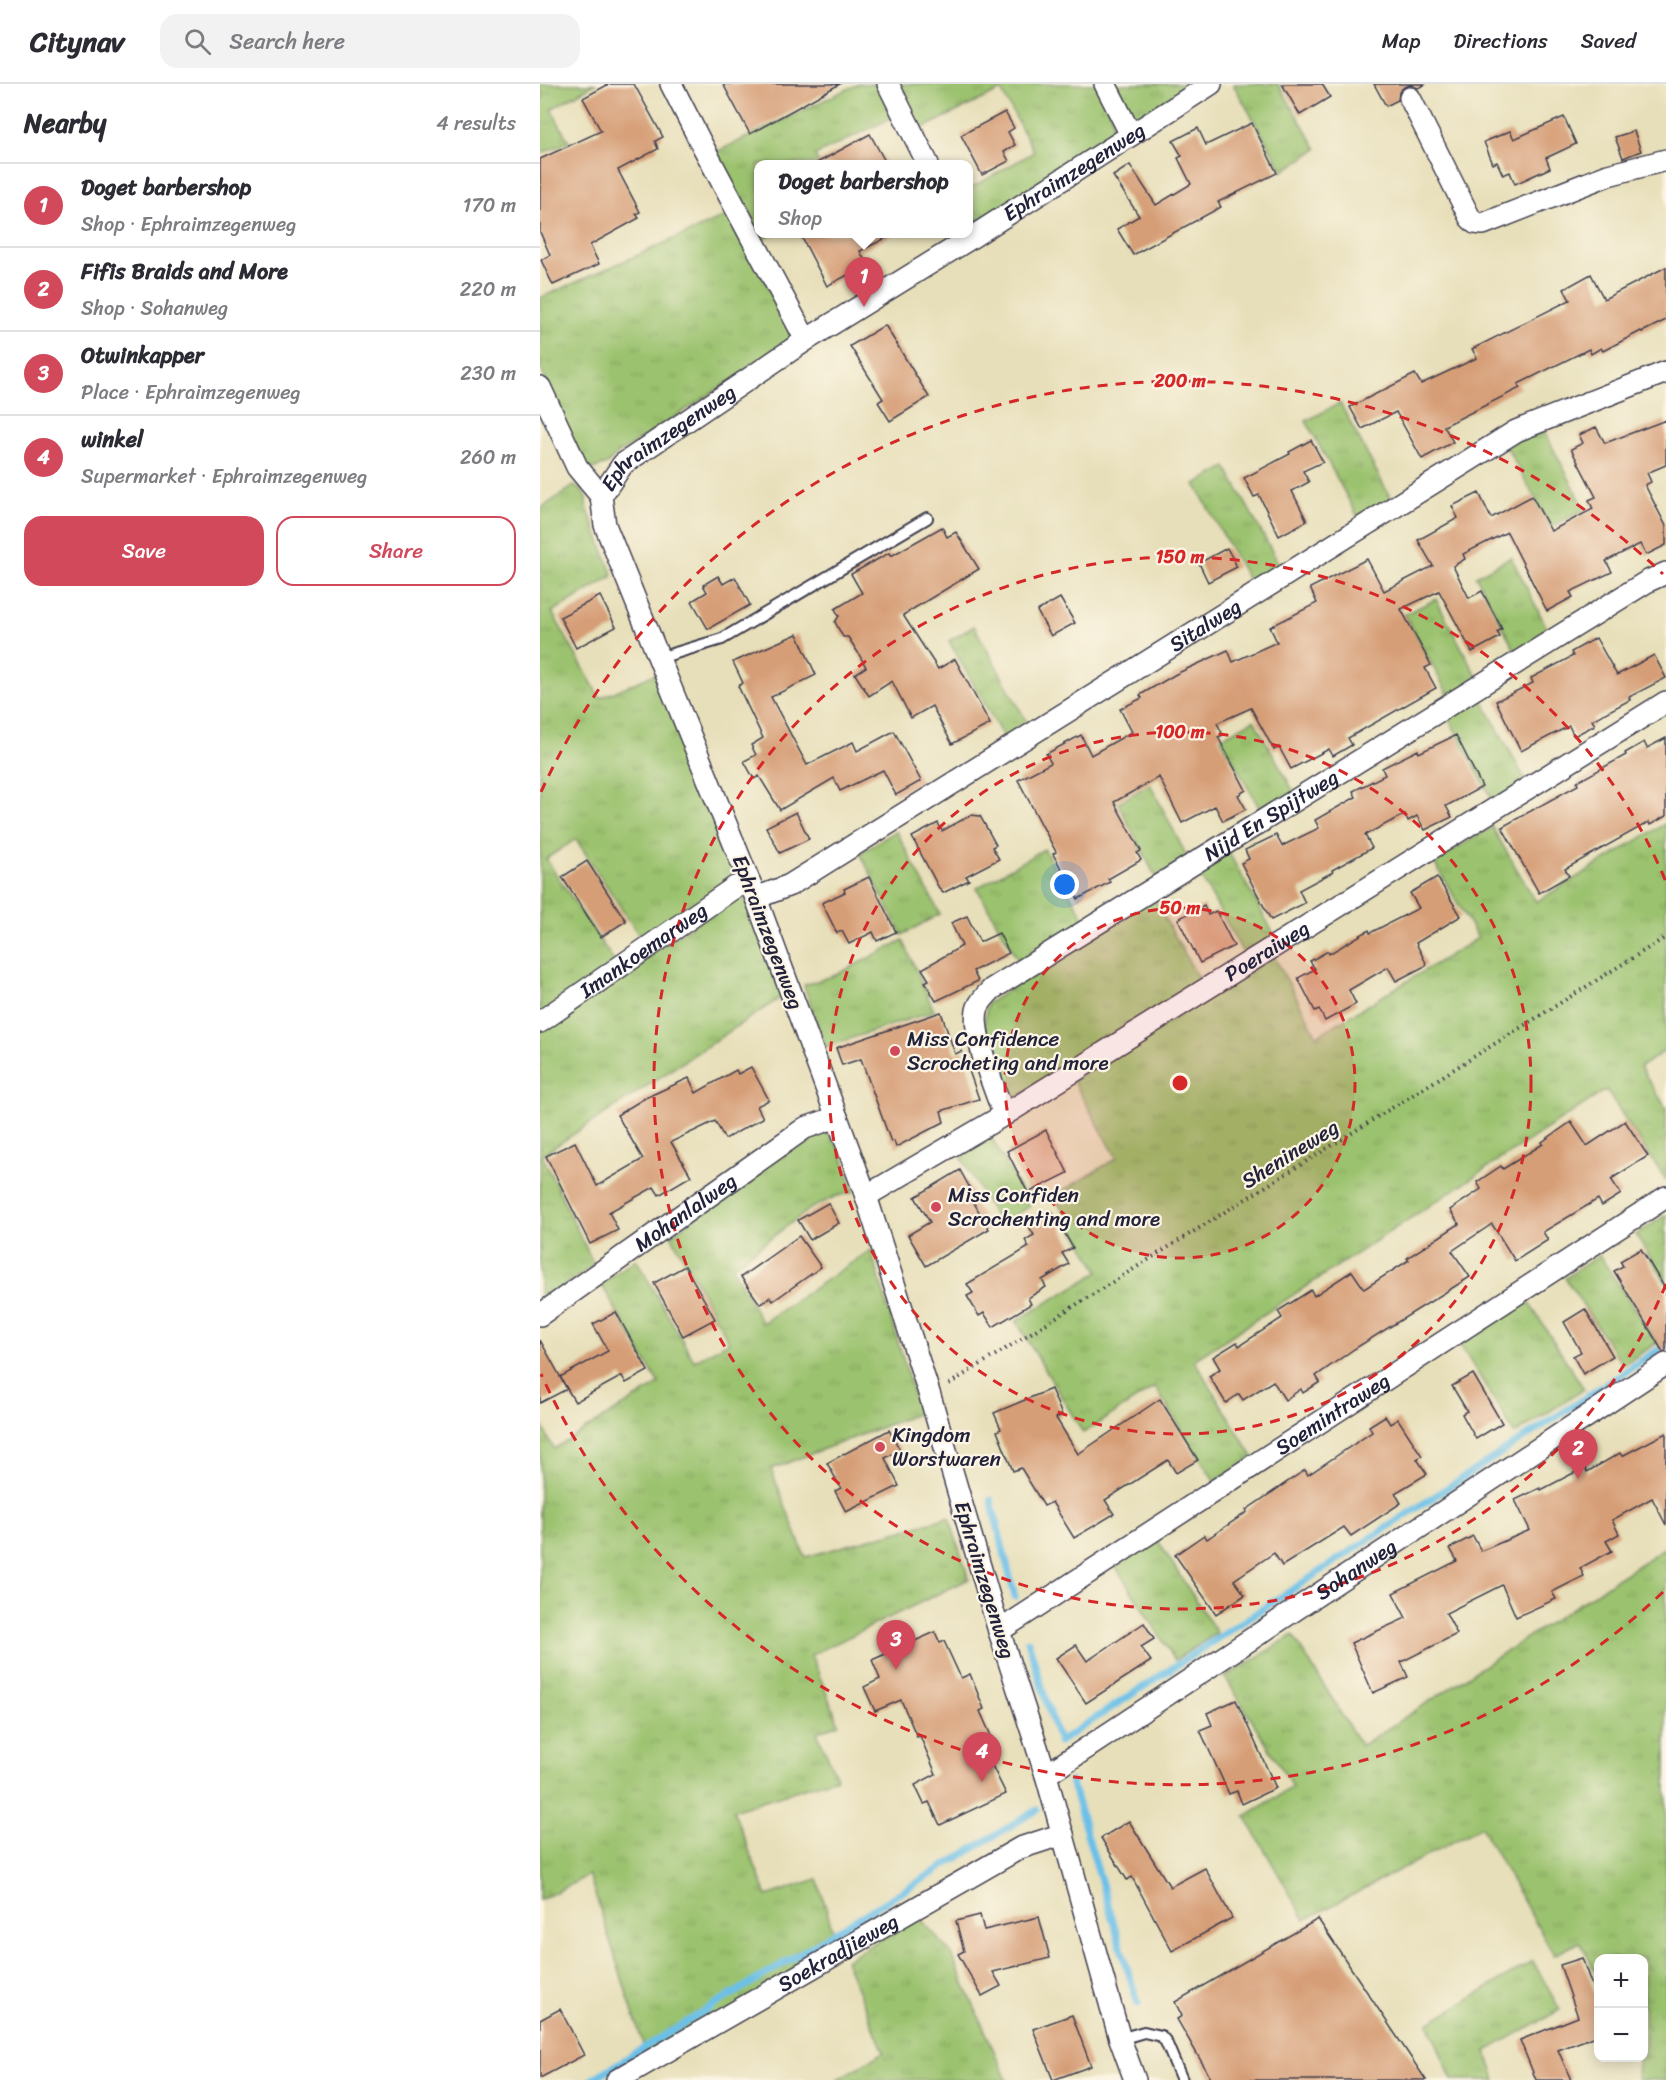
<!DOCTYPE html>
<html lang="en">
<head>
<meta charset="utf-8">
<style>
  body { margin:0; font-family:Sriracha,sans-serif; background:#f2f2f3; color:#2b2b33 }
  .controls { position:absolute; right:18px; bottom:18px; display:grid; overflow:hidden; border-radius:12px; box-shadow:0 3px 15px #0003 }
  .controls button { width:54px; height:54px; display:grid; place-items:center; padding:0; border:0; border-bottom:2px solid #e1e1e2; background:#fff; color:#2b2b33; font:30px sans-serif }
  .you { position:absolute; left:525px; top:801px; width:21px; height:21px; margin:-15px; border:4px solid #fff; border-radius:50%; background:#1a73e8; box-shadow:0 0 0 9px #1a73e833 }
  .badge { display:grid; place-items:center; width:39px; height:39px; border-radius:50%; background:#d1495b; color:#fff; font-size:20px; font-weight:700 }
  .pin { position:absolute; translate:-50% -50px; filter:drop-shadow(0 2px 3px #0008) }
  .pin::after { content:''; position:absolute; top:32px; width:21px; height:18px; background:inherit; clip-path:polygon(0 0,100% 0,50% 100%) }
  .popup { position:absolute; left:214px; top:76px; width:219px; height:78px; box-sizing:border-box; display:grid; place-content:center; border-radius:12px; background:#fff; filter:drop-shadow(0 2px 4px #0005); font-size:20px; white-space:nowrap; color:#7c7c81 }
  .popup b { font-size:22px; color:#2b2b33 }
  .popup::after { content:''; position:absolute; left:50%; top:100%; margin-left:-12px; border:12px solid transparent; border-top-color:#fff }
  .list { margin:0; padding:0; list-style:none }
  h2 { display:flex; justify-content:space-between; align-items:center; height:78px; margin:0; padding:0 24px; font-size:26px }
  h2 small { font-size:20px; font-weight:400; color:#7c7c81 }
  .list li { display:grid; grid-template-columns:39px 1fr auto; gap:18px; align-items:center; box-sizing:border-box; height:84px; padding:0 24px; border-top:2px solid #e1e1e2 }
  .list b { display:block; font-size:22px; white-space:nowrap }
  .list p { margin:0; font-size:20px; white-space:nowrap; color:#7c7c81 }
  .list em { font-size:20px; font-style:normal; color:#7c7c81 }
  .actions { display:flex; gap:12px; padding:18px 24px }
  .actions a { flex:1; padding:14px 0; border:2px solid #d1495b; border-radius:18px; text-align:center; font-size:21px; color:#d1495b }
  .actions .main { background:#d1495b; color:#fff }
  .icon { flex:none; width:33px; height:33px; fill:none; stroke:currentColor; stroke-width:2; stroke-linecap:round; stroke-linejoin:round }
  .map { position:relative; flex:none; width:1126px; height:1996px; overflow:hidden }
  header { display:flex; align-items:center; gap:36px; box-sizing:border-box; height:84px; padding:0 30px; background:#fff; border-bottom:2px solid #e1e1e2 }
  header strong { font-size:28px }
  nav { display:flex; gap:33px; margin-inline-start:auto; font-size:21px }
  .search { width:420px; height:54px; background:#f2f2f3; display:flex; align-items:center; gap:15px; box-sizing:border-box; padding:0 21px; border-radius:18px; color:#7c7c81; font-size:22px }
  main { display:flex }
  aside { flex:1; background:#fff }
  .map>svg:first-child { display:block }
  .grass { fill:url(#grass-tufts); stroke:#5e7254; stroke-width:1.5 }
  .lines { fill:none; stroke-linecap:round; stroke-linejoin:round }
  .stream { stroke:#6bc0e8; stroke-width:7 }
  .building { fill:#d69e77 }
  .service-casing { stroke:#403e4e; stroke-width:14 }
  .minor-casing { stroke:#403e4e; stroke-width:24 }
  .path { stroke:#403e4e; stroke-width:4; stroke-dasharray:1.5 4.5; stroke-linecap:butt }
  .service { stroke:#fff; stroke-width:10 }
  .minor { stroke:#fff; stroke-width:21 }
  .ring { fill:none; stroke:#d62828; stroke-width:3; stroke-dasharray:10 8 }
  .poi-dot { fill:#d1495b; stroke:#fcf5e5; stroke-width:2 }
  .labels { text-anchor:middle; dominant-baseline:central; stroke-width:4.5; stroke-linejoin:round; paint-order:stroke }
  .street-label { font-size:21px; fill:#22223b; stroke:#fcf5e5 }
  .poi-label { font-size:21px; fill:#22223b; stroke:#fcf5e5; text-anchor:start }
  .centre { fill:#d62828; stroke:#fcf5e5; stroke-width:3 }
  .ring-label { font-size:18px; text-anchor:middle; font-weight:bold; fill:#d62828; stroke:#fcf5e5; stroke-width:4.5; stroke-linejoin:round; paint-order:stroke }
</style>
</head>
<body>
<header>
<strong>Citynav</strong>
<div class="search"><svg class="icon" aria-label="search" viewBox="0 0 24 24"><circle cx="10" cy="10" r="6"/><path d="M15 15l6 6"/></svg>Search here</div>
<nav><a>Map</a><a>Directions</a><a>Saved</a></nav>
</header>
<main>
<aside>
<h2>Nearby<small>4 results</small></h2>
<ul class="list">
<li><span class="badge">1</span><div><b>Doget barbershop</b><p>Shop · Ephraimzegenweg</p></div><em>170 m</em></li>
<li><span class="badge">2</span><div><b>Fifis Braids and More</b><p>Shop · Sohanweg</p></div><em>220 m</em></li>
<li><span class="badge">3</span><div><b>Otwinkapper</b><p>Place · Ephraimzegenweg</p></div><em>230 m</em></li>
<li><span class="badge">4</span><div><b>winkel</b><p>Supermarket · Ephraimzegenweg</p></div><em>260 m</em></li>
</ul>
<div class="actions"><a class="main">Save</a><a>Share</a></div>
</aside>
<div class="map">
<svg width="1126" height="1996" viewBox="0 0 1126 1996">
  <defs>
    <pattern id="grass-tufts" width="24" height="20" patternUnits="userSpaceOnUse" patternTransform="scale(1.5)"><rect width="24" height="20" fill="#9bc26e"/><path d="M3 7l-1-3M5 7V3M7 7l1-3M15 17l-1-3M17 17v-4M19 17l1-3" fill="none" stroke="#85a660"/></pattern>
  </defs>
  <rect width="100%" height="100%" fill="#fcf5e5"/>
  <filter id="ink" filterUnits="userSpaceOnUse"><feTurbulence type="fractalNoise" baseFrequency=".0167" numOctaves="2"/><feDisplacementMap in="SourceGraphic" scale="12" xChannelSelector="R" yChannelSelector="G"/><feConvolveMatrix kernelMatrix="1 2 1 2 8 2 1 2 1" color-interpolation-filters="sRGB"/></filter>
  <filter id="wash" filterUnits="userSpaceOnUse"><feTurbulence type="fractalNoise" baseFrequency=".008" numOctaves="4" result="noise"/><feDisplacementMap in="SourceGraphic" scale="24" xChannelSelector="R" yChannelSelector="G"/><feGaussianBlur stdDeviation="1.35" result="paint"/><feColorMatrix in="noise" values="0 0 0 0 0 0 0 0 0 0 0 0 0 0 0 0 0 1.4 0 .05"/><feComposite in="paint" operator="in"/></filter>
  <g filter="url(#wash)">
    <rect width="100%" height="100%" fill="#e7dfb9"/>
    <g class="grass">
      <polygon points="0,0 55,0 11,25 29,58 0,70 0,14 4,13 0,6"/>
      <polygon points="318,0 338,0 354,33 275,71 279,80 219,80 219,150 234,150 219,157 174,69"/>
      <path d="M356,0H556C566,20 583,39 564,58L438,136L429,138V102L431,104L494,68L461,6L379,46Z"/>
      <polygon points="573,0 655,0 601,32 595,33 590,30"/>
      <polygon points="693,0 738,0 777,65 743,87"/>
      <path d="M191,130L248,242C251,252 249,257 241,264L76,371L67,380L52,385L45,381L0,283V214Z"/>
      <polygon points="800,319 852,417 819,435 766,337"/>
      <polygon points="1003,345 1045,425 1011,443 966,362"/>
      <polygon points="686,383 742,486 712,503 655,400"/>
      <path d="M34,402C44,406 47,411 46,421L73,492L12,528L60,614L115,590L193,784V794L104,859L36,755L6,775L76,880L0,932V425Z"/>
      <polygon points="971,473 1010,550 977,570 936,492"/>
      <polygon points="896,515 938,595 909,612 865,530"/>
      <polygon points="434,542 490,644 466,658 409,557"/>
      <polygon points="941,614 986,697 953,717 908,633"/>
      <polygon points="714,636 755,710 722,729 681,654"/>
      <polygon points="610,700 648,775 616,794 578,719"/>
      <polygon points="1126,739 1126,966 1100,983 1126,1024 1126,1096 1066,1006 654,1276 713,1373 675,1398 615,1303 543,1349 476,1237 559,1188 514,1112 577,1074 533,997 734,872 777,952 938,854 894,778 952,743 996,818"/>
      <polygon points="356,747 400,830 362,851 320,769"/>
      <polygon points="504,765 547,839 479,878 437,804"/>
      <polygon points="689,769 735,852 703,869 658,787"/>
      <polygon points="196,811 202,813 207,818 243,912 2,1071 54,1181 0,1219 0,948"/>
      <polygon points="613,813 661,899 473,1016 468,1014 443,951 447,920"/>
      <polygon points="363,856 394,927 285,963 264,901 296,891"/>
      <path d="M284,1048C303,1057 307,1089 313,1108L294,1113L270,1125L192,1183L222,1239L331,1166L379,1329L231,1385L265,1473L409,1433L429,1495L271,1571L299,1640L277,1648L297,1694L193,1726L227,1812L277,1795L298,1864L108,1976L49,1791L0,1816V1338L14,1365L119,1300L61,1200L96,1175L154,1277L189,1258L131,1151L271,1050Z"/>
      <polygon points="450,1051 490,1122 459,1140 419,1069"/>
      <polygon points="1126,1131 1126,1198 1096,1151"/>
      <polygon points="1059,1171 1117,1259 1083,1281 1025,1194"/>
      <polygon points="986,1214 1044,1305 975,1350 919,1259"/>
      <polygon points="616,1454 677,1549 635,1576 574,1480"/>
      <polygon points="1126,1463 1126,1996 1097,1996 1098,1974 1104,1974 1104,1874 1058,1874 1058,1893 1040,1858 1014,1871 941,1743 765,1836 705,1732 753,1703 685,1593 753,1551 821,1662"/>
      <polygon points="379,1833 410,1868 467,1996 296,1996 344,1968 305,1876"/>
      <polygon points="993,1877 1020,1926 946,1967 956,1996 912,1996 888,1939"/>
    </g>
    <g class="lines">
      <g class="stream">
        <polyline points="451,1416 475,1513"/>
        <polyline points="488,1557 519,1658 1126,1261"/>
        <polyline points="531,1697 598,1920"/>
        <polyline points="51,1996 497,1726"/>
      </g>
    </g>
    <g id="blocks">
      <g class="building">
        <polygon points="69,0 94,0 123,53 115,57 118,65 78,86 100,128 96,130 99,134 50,161 59,180 13,201 1,176 10,171 0,148 0,75 61,47 43,14"/>
        <polygon points="183,0 300,0 210,50"/>
        <polygon points="742,0 782,0 790,13 760,31"/>
        <polygon points="834,0 886,0 878,4 871,1 864,3 859,8 858,16 846,22"/>
        <polygon points="465,28 474,44 468,48 475,61 464,68 469,77 442,91 421,51"/>
        <polygon points="1024,33 1036,60 1006,74 1010,84 975,100 970,88 963,91 957,78 953,80 944,58 970,47 974,55"/>
        <polygon points="712,39 737,89 678,118 681,123 593,171 577,145 599,132 573,92 590,81 616,121 651,100 638,74 642,72 633,57 658,44 666,61"/>
        <polygon points="1094,47 1101,67 1083,74 1075,53"/>
        <polygon points="330,50 347,81 273,81"/>
        <polygon points="260,150 354,150 320,167 327,181 287,202"/>
        <polygon points="1126,183 1126,236 1102,248 1101,247 1063,267 1061,264 1051,270 1049,265 978,300 980,304 904,342 913,358 882,375 856,328 822,345 810,323 875,290 881,300 937,274 932,265 1030,216 1024,205 1051,190 1064,215"/>
        <polygon points="345,241 389,313 350,337 338,318 343,315 310,262"/>
        <polygon points="1126,336 1126,381 1107,389 1111,398 1105,401 1126,442 1126,461 1106,471 1100,460 1066,477 1072,488 1030,508 1033,513 1007,527 967,448 923,470 925,475 913,482 929,514 942,507 962,545 957,548 960,553 932,568 899,507 861,525 891,581 885,584 896,604 808,654 812,661 793,672 789,665 751,685 739,663 734,666 711,624 677,639 683,651 678,653 706,706 698,711 706,725 683,737 675,722 642,739 619,693 574,718 601,767 597,769 601,776 568,795 570,798 538,815 513,770 516,768 478,696 511,679 506,670 541,651 551,671 592,648 580,625 602,614 600,611 636,590 688,566 693,578 737,558 730,543 777,519 770,504 827,475 844,507 893,482 878,456 918,434 912,422 939,409 951,434 992,412 1011,447 1053,425 1049,416 1056,413 1031,365 1043,359 1039,351 1056,343 1065,359"/>
        <polygon points="771,356 783,378 763,387 769,398 752,407 767,437 739,452 719,411 714,413 704,394 750,370 749,368"/>
        <polygon points="402,443 407,453 416,448 439,485 363,531 398,585 415,575 450,640 412,660 392,622 371,634 352,597 329,612 315,590 326,583 317,567 308,553 303,553 295,538 299,532 295,525 322,509 311,490 349,469 351,472"/>
        <polygon points="687,464 697,483 668,498 659,479"/>
        <polygon points="178,492 183,500 195,493 210,521 168,545 152,517 167,508 163,501"/>
        <polygon points="60,512 76,543 36,564 20,533"/>
        <polygon points="520,514 535,539 511,552 497,527"/>
        <polygon points="257,550 276,591 231,613 267,681 313,658 317,667 354,647 381,697 356,711 343,686 300,707 294,694 240,726 219,692 214,695 204,677 216,671 211,661 223,654 198,602 203,599 193,578"/>
        <polygon points="1056,554 1077,591 1114,571 1126,594 1089,613 1090,616 1052,636 1055,641 1034,652 1029,642 981,667 956,617 993,599 991,594 1033,572 1031,568"/>
        <polygon points="916,651 942,703 906,722 912,733 885,746 877,732 868,737 865,730 825,751 832,764 792,786 793,788 759,806 765,819 731,836 701,779 709,775 705,766 736,751 742,762 779,744 775,736 816,713 813,707 845,691 842,684 878,666 879,669"/>
        <polygon points="1126,654 1126,732 1110,741 1109,738 1025,785 1029,792 999,809 962,743 1038,701 1037,698 1086,671 1085,669 1104,658 1107,664"/>
        <polygon points="256,728 269,755 240,769 226,743"/>
        <polygon points="431,731 440,732 456,761 452,763 459,775 426,792 429,796 403,809 399,804 372,753 398,739 402,747"/>
        <polygon points="47,777 86,837 61,853 22,793"/>
        <polygon points="329,793 356,848 337,857 333,848 309,860 302,847 297,849 282,819 305,808 304,805"/>
        <polygon points="897,793 921,832 876,859 887,881 856,897 848,883 809,906 816,920 785,937 779,925 775,927 758,894 775,885 770,877 788,867 789,870 829,846 830,849 879,824 870,809"/>
        <polygon points="664,821 668,831 676,827 694,862 660,879 638,835"/>
        <polygon points="427,832 440,858 459,849 469,869 433,887 438,897 396,917 385,898 389,896 382,885 422,862 411,839"/>
        <polygon points="401,928 415,970 422,967 439,1015 401,1027 404,1038 356,1063 354,1057 351,1058 321,975 302,981 296,964"/>
        <polygon points="211,983 229,1016 217,1022 223,1034 185,1055 175,1037 131,1058 151,1092 119,1111 114,1103 69,1128 78,1146 50,1160 6,1072 35,1058 57,1102 103,1075 77,1031 105,1014 149,994 156,1009 196,986 198,990"/>
        <polygon points="1085,1037 1108,1072 1071,1095 1081,1110 1062,1122 1058,1115 1003,1148 1008,1156 975,1177 952,1140 912,1167 930,1193 814,1265 776,1292 780,1298 763,1309 761,1305 745,1316 733,1297 703,1316 699,1310 686,1319 669,1292 680,1285 673,1273 697,1258 699,1262 742,1234 738,1227 771,1206 774,1212 812,1187 824,1205 869,1176 867,1174 919,1140 910,1126 941,1105 937,1098 961,1082 963,1085 1003,1060 1002,1058 1031,1038 1047,1062"/>
        <polygon points="506,1046 528,1089 488,1109 467,1067"/>
        <polygon points="420,1086 433,1110 430,1112 449,1145 386,1182 368,1151 390,1138 375,1113"/>
        <polygon points="288,1119 299,1139 270,1156 258,1136"/>
        <polygon points="512,1127 533,1164 522,1169 529,1180 502,1196 506,1203 488,1214 491,1220 453,1243 444,1229 439,1232 427,1212 433,1209 427,1200 489,1163 485,1156 494,1151 488,1141"/>
        <polygon points="259,1152 281,1183 233,1217 230,1213 220,1220 201,1193"/>
        <polygon points="1101,1165 1126,1206 1126,1267 1123,1268 1074,1187 1083,1182 1080,1177"/>
        <polygon points="145,1182 175,1235 143,1252 114,1199"/>
        <polygon points="1045,1225 1073,1272 1043,1290 1033,1272 1041,1268 1024,1238"/>
        <polygon points="76,1228 108,1287 86,1299 82,1292 35,1318 20,1293 68,1267 53,1240"/>
        <polygon points="0,1256 27,1305 0,1319"/>
        <polygon points="933,1290 962,1339 936,1355 922,1330 927,1327 912,1302"/>
        <polygon points="511,1305 522,1331 516,1334 538,1370 620,1315 658,1376 636,1389 628,1376 565,1416 574,1430 534,1454 512,1418 504,1422 481,1384 473,1387 457,1347 461,1345 454,1329"/>
        <polygon points="845,1332 850,1340 858,1335 882,1372 877,1375 887,1390 855,1409 861,1419 811,1452 804,1443 742,1482 734,1469 694,1496 705,1511 676,1530 635,1471 664,1451 667,1455 707,1428 706,1426 765,1386 768,1391 832,1348 829,1342"/>
        <polygon points="349,1346 360,1366 345,1374 359,1402 306,1428 295,1407 301,1404 287,1379"/>
        <polygon points="1126,1349 1126,1441 1112,1414 1072,1436 1079,1450 1066,1457 1072,1467 1040,1484 1044,1492 1012,1508 1016,1515 976,1533 962,1501 906,1529 917,1550 861,1578 868,1593 833,1609 811,1559 866,1534 853,1509 917,1477 910,1464 933,1452 941,1467 990,1446 975,1416 1000,1404 1001,1406 1045,1383 1047,1388 1080,1369 1082,1372"/>
        <polygon points="604,1539 614,1555 601,1563 611,1577 546,1619 516,1574 536,1561 547,1577"/>
        <polygon points="395,1548 400,1559 404,1557 421,1594 430,1590 444,1625 440,1627 452,1654 441,1659 466,1710 400,1741 389,1718 384,1720 375,1701 396,1690 380,1652 377,1653 361,1616 335,1627 324,1603 340,1595 332,1576"/>
        <polygon points="696,1616 736,1704 702,1720 697,1707 689,1710 660,1646 672,1641 667,1629"/>
        <polygon points="589,1737 630,1803 665,1784 692,1834 632,1867 592,1793 587,1796 561,1754"/>
        <polygon points="440,1831 444,1846 499,1833 510,1874 453,1888 461,1902 442,1912 418,1870 424,1867 416,1837"/>
        <polygon points="778,1835 886,1996 672,1996 637,1935 642,1932 635,1918"/>
        <polygon points="1042,1874 1059,1922 1059,1951 1018,1966 1031,1996 996,1996 980,1956 1038,1933 1020,1881"/>
        <polygon points="20,1925 44,1971 0,1994 0,1936"/>
        <polygon points="532,1931 551,1982 513,1996 493,1945"/>
      </g>
    </g>
  </g>
  <g filter="url(#ink)">
    <use href="#blocks" fill-opacity="0" stroke="#403e4e" stroke-width="1.5"/>
    <g class="lines">
      <defs>
        <g id="service">
          <polyline points="119,574 182,555 387,434"/>
          <polyline points="580,1955 604,1948 621,1952 626,1958 642,1996"/>
        </g>
        <g id="minor">
          <polyline points="131,0 160,57 266,256"/>
          <polyline points="348,0 388,80"/>
          <polyline points="565,0 591,51"/>
          <polyline points="870,14 930,134 935,139 943,140 1068,91 1126,76"/>
          <polyline points="0,303 37,383 61,412"/>
          <path id="s1" d="M216,814L250,801L976,347L1126,288"/>
          <path id="s2" d="M0,938L195,803L210,799"/>
          <path id="s3" d="M464,1031C456,1008 429,945 438,923C441,916 447,910 452,905L1108,497L1126,489"/>
          <path id="s4" d="M326,1112L464,1031L1126,618"/>
          <path id="s5" d="M0,1231L265,1044L297,1033"/>
          <path id="s6" d="M459,1547L1126,1113"/>
          <path id="s7" d="M506,1691L1126,1280"/>
          <path id="s8" d="M77,1996L480,1764L523,1750"/>
          <path id="s9" d="M595,1996L580,1955L506,1691L459,1547L390,1312L326,1112L216,814L65,441L61,412L83,380L266,256L426,157L671,0"/>
        </g>
      </defs>
      <use href="#service" class="service-casing"/>
      <use href="#minor" class="minor-casing"/>
      <polyline class="path" points="409,1300 1126,853"/>
      <use href="#service" class="service"/>
      <use href="#minor" class="minor"/>
    </g>
  </g>
  <circle cx="640" cy="999" r="175" fill="#d62828" fill-opacity=".12"/>
  <g class="ring">
    <circle cx="640" cy="999" r="175"/>
    <circle cx="640" cy="999" r="351"/>
    <path d="M1126 1200A526 526 0 1 1 1126 798"/>
    <path d="M1123 1508A702 702 0 0 1 1 1290M1 708A702 702 0 0 1 1123 490"/>
  </g>
  <g class="poi-dot">
    <circle cx="355" cy="967" r="6"/>
    <circle cx="396" cy="1123" r="6"/>
    <circle cx="340" cy="1363" r="6"/>
  </g>
  <g class="labels">
    <g class="street-label">
      <text stroke="none"><textPath href="#s9" startOffset="2250">Ephraimzegenweg</textPath></text>
      <text stroke="none"><textPath href="#s9" startOffset="1764">Ephraimzegenweg</textPath></text>
      <text stroke="none"><textPath href="#s1" startOffset="526">Sitalweg</textPath></text>
      <text stroke="none"><textPath href="#s3" startOffset="464">Nijd En Spijtweg</textPath></text>
      <text transform="translate(228 848) rotate(69)">Ephraimzegenweg</text>
      <text stroke="none"><textPath href="#s2" startOffset="126">Imankoemarweg</textPath></text>
      <text stroke="none"><textPath href="#s4" startOffset="470">Poeraiweg</textPath></text>
      <text transform="translate(750 1070) rotate(-32)">Shenineweg</text>
      <text stroke="none"><textPath href="#s5" startOffset="178">Mohanlalweg</textPath></text>
      <text stroke="none"><textPath href="#s6" startOffset="398">Soemintraweg</textPath></text>
      <text stroke="none"><textPath href="#s7" startOffset="372">Sohanweg</textPath></text>
      <text transform="translate(445 1496) rotate(73)">Ephraimzegenweg</text>
      <text stroke="none"><textPath href="#s8" startOffset="255">Soekradjieweg</textPath></text>
    </g>
    <g class="poi-label">
      <text x="367" y="955">Miss Confidence<tspan x="367" dy="24">Scrocheting and more</tspan></text>
      <text x="408" y="1111">Miss Confiden<tspan x="408" dy="24">Scrochenting and more</tspan></text>
      <text x="352" y="1351">Kingdom<tspan x="352" dy="24">Worstwaren</tspan></text>
    </g>
  </g>
  <circle cx="640" cy="999" r="9" class="centre"/>
  <g class="ring-label">
    <text x="640" y="303">200 m</text>
    <text x="640" y="479">150 m</text>
    <text x="640" y="654">100 m</text>
    <text x="640" y="830">50 m</text>
  </g>
</svg>
<div class="controls">
<button>+</button>
<button>−</button>
</div>
<div class="you"></div>
<div class="pin badge" style="left:324px;top:223px">1</div>
<div class="popup"><b>Doget barbershop</b>Shop</div>
<div class="pin badge" style="left:1038px;top:1395px">2</div>
<div class="pin badge" style="left:356px;top:1586px">3</div>
<div class="pin badge" style="left:442px;top:1698px">4</div>
</div>
</main>
</body>
</html>
